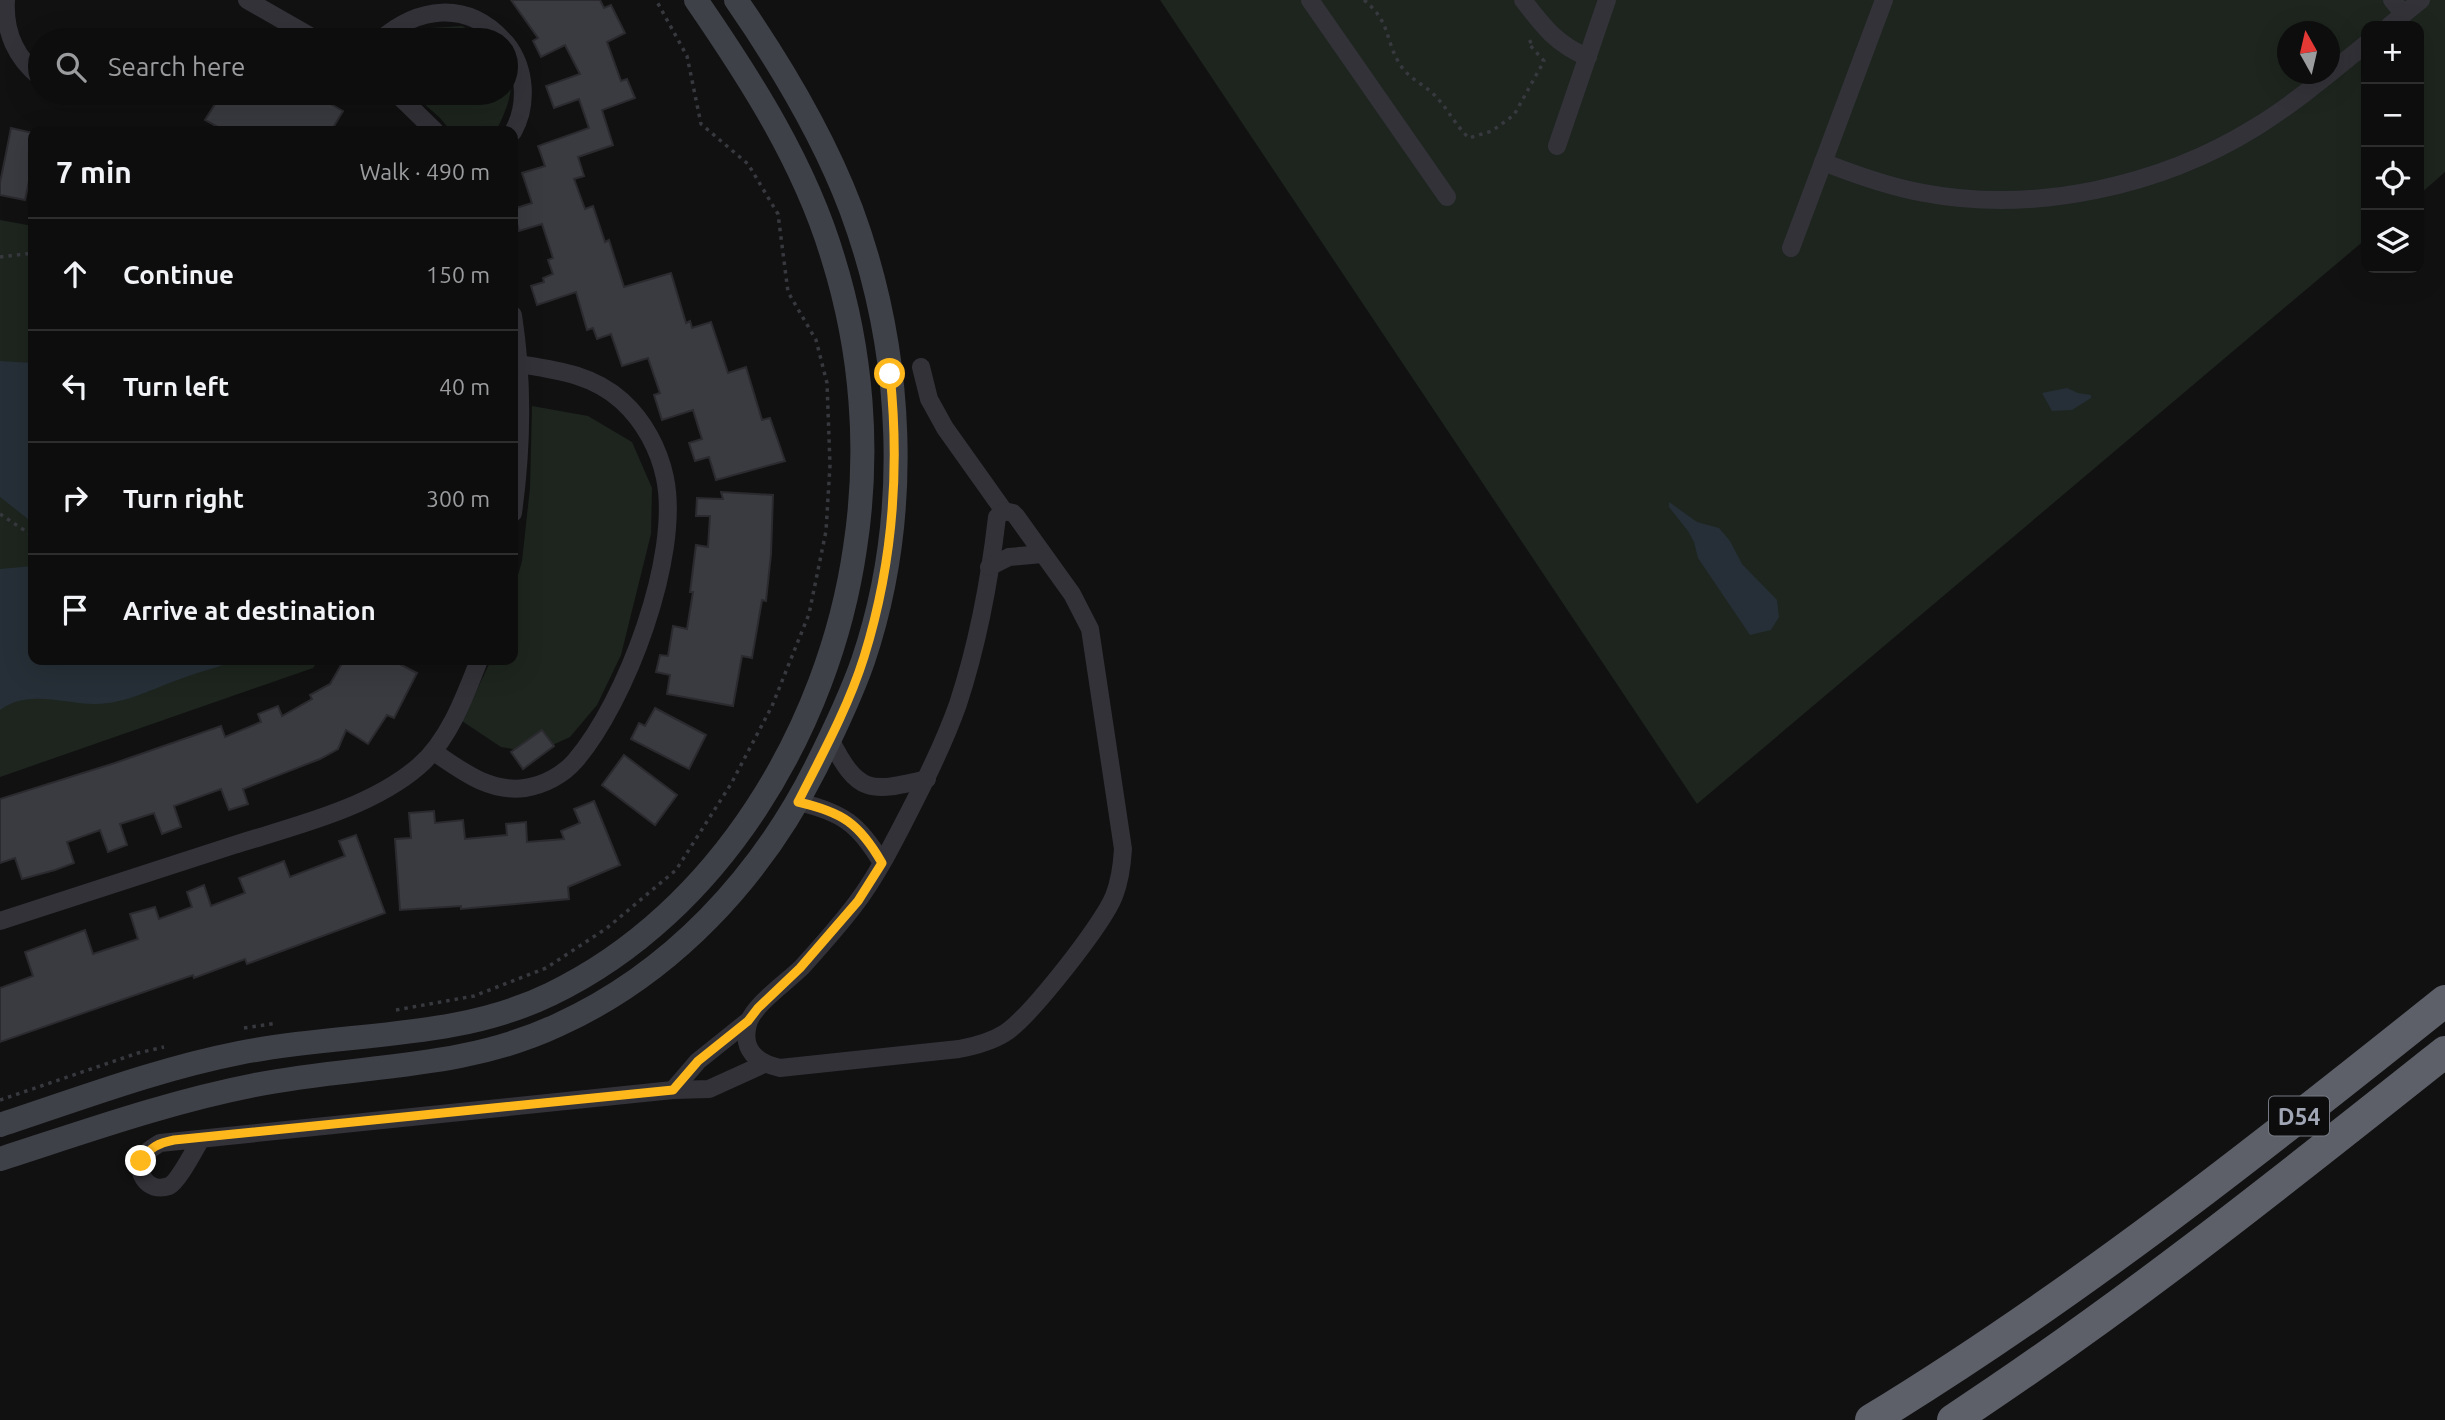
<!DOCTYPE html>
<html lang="en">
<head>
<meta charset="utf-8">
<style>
  body { margin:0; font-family:Ubuntu,sans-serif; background:#161617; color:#f1f3f6 }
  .controls { position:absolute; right:21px; top:21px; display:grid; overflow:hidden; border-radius:14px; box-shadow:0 7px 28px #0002 }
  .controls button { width:63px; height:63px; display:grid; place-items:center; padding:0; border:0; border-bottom:2px solid #2d2d2e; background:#0d0d0e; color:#f1f3f6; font:35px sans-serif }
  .compass { position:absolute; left:2277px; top:21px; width:63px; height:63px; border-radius:50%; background:#0d0d0e; box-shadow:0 7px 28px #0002; rotate:352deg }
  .stop { position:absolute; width:21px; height:21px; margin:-16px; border:5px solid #ffb81c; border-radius:50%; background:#fff }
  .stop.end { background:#ffb81c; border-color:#fff; box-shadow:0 2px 7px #0008 }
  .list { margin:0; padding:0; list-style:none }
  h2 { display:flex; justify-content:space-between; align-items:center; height:91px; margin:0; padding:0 28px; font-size:30px }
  h2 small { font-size:23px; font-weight:400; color:#9a9c9e }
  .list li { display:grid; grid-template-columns:46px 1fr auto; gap:21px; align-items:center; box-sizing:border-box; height:112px; padding:0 28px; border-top:2px solid #2d2d2e }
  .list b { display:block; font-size:26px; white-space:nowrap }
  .list em { font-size:23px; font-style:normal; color:#9a9c9e }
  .icon { flex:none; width:38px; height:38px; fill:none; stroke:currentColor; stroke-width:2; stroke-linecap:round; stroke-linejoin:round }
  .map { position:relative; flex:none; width:2445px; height:1420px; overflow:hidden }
  .search { position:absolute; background:#0d0d0e; box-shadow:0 7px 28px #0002; left:28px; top:28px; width:490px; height:77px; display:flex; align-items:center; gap:18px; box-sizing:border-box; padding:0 24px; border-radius:38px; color:#9a9c9e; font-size:26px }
  .panel { position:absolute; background:#0d0d0e; box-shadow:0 7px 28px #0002; left:28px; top:126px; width:490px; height:539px; border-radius:14px }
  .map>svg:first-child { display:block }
  .green { fill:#1d251e; fill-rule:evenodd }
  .water { fill:#262f37 }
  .building { fill:#3a3b40; stroke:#2b2b2f; stroke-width:2 }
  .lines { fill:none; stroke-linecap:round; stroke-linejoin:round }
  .path { stroke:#37393f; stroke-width:3.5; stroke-dasharray:3.5 5; stroke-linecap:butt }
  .street { stroke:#323238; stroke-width:18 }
  .secondary { stroke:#3f4148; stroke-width:24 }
  .highway { stroke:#5d6069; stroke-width:32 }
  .route { stroke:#ffb81c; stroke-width:9 }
  .labels { text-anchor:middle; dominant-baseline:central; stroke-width:5; stroke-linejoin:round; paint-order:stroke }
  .shield { fill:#0c0c0d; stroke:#747882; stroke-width:2 }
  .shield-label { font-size:23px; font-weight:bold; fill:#a1a6b4 }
</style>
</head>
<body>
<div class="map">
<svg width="2445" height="1420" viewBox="0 0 2445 1420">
  <rect width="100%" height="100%" fill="#111112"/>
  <g class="green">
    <path d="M1160,0H2445V172L2419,195V26H2366V239L1697,804ZM2288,32H2330V74H2288Z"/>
    <polygon points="462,26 488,40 401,40 431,28"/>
    <path d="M506,66C518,86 505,113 496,131H451L440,118L412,93H506Z"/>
    <polygon points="0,220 33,226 33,660 319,660 313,668 0,777"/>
    <polygon points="532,406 588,416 632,442 652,488 651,534 621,655 597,705 570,737 535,753 501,747 462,721 491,660 513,660 513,593 522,561 530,488"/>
  </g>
  <g class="water">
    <polygon points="0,361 33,363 33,523 0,497"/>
    <polygon points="2067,388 2078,393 2091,395 2091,398 2072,410 2052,411 2042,393"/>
    <polygon points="1669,502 1697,522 1719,528 1730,541 1742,564 1777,600 1779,617 1771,630 1750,635 1698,558 1694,542 1688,531 1669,507"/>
    <path d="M33,566V660H240C221,666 202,671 183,678C154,688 126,704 95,704C63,704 29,689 0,710V569Z"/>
  </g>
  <g class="building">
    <polygon points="511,0 600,0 604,8 611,5 625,33 607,42 621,81 627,79 635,98 602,110 613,145 578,157 584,176 574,179 585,209 593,206 605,242 609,240 624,287 671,273 686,323 690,321 692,328 711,322 728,373 746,367 762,420 770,418 785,461 716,480 709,457 695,461 689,443 702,439 693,410 662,420 654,395 660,393 648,358 622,366 611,334 597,339 593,328 587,330 576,292 537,305 531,286 544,282 543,278 553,274 548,260 553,258 542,224 519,231 513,209 532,203 522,173 545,166 538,146 589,128 579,99 554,108 546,86 580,74 565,45 541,57 533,41 538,38"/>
    <polygon points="231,93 293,93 300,97 303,93 311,93 343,111 331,131 225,131 205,120 219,98 225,102"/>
    <polygon points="11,128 33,133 33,162 25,200 0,195 0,183"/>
    <polygon points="721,492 773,495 771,554 766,601 762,600 752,658 742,656 733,706 667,694 670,675 656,672 660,655 668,656 673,626 687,629 693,592 690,592 696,545 708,547 710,516 696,516 697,498 723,499"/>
    <polygon points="344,660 392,660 417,673 394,718 387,715 368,744 346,730 338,749 320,759 243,789 248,804 229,810 221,789 174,806 181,827 162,834 154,813 120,824 127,845 108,852 100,830 67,842 74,863 55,870 22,879 15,858 0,863 0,799 115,763 221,726 225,737 261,722 258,714 278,706 282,716 312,699 310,695 330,684"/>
    <polygon points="655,708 706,735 689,769 631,739 639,723 645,726"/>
    <polygon points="542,730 554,746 523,769 511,752"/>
    <polygon points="624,755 677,795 655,825 602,785"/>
    <polygon points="594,801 620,865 568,887 569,899 461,909 461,906 400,910 395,839 411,838 409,813 434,811 435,823 463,820 465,839 507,835 506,824 526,822 527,842 564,839 561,831 580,823 574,809"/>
    <polygon points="356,835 385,913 247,964 245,959 194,978 193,975 0,1042 0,988 33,976 25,952 85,930 93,954 138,939 130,914 155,907 159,919 192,907 187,892 204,885 211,906 245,893 239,878 284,861 290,877 345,856 339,841"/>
  </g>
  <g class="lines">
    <g class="path">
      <path d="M1364,0C1392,23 1384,40 1401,66C1410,80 1428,86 1438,99C1449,111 1456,126 1469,138L1492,131L1514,115L1544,61L1528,43L1533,40"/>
      <polyline points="0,257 33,253"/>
      <polyline points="0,514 33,536"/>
      <polyline points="396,1010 474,996 546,968 607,928 676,870 731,784 772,706 809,614 826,531 830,465 827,383 816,340 788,292 778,214 748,164 701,124 687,56 656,0"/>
      <polyline points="244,1028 277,1023"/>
      <polyline points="0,1100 138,1053 164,1047"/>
    </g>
    <g class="street">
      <path d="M6,0C4,31 16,58 40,77"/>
      <polyline points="247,0 317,40"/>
      <polyline points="1310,0 1447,197"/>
      <path d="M1523,0C1542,25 1557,45 1588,57"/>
      <polyline points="2392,0 2404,14"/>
      <polyline points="2389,26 2421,0"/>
      <path d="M380,40C418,7 466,0 503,40"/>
      <path d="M506,43C526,68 528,105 513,132"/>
      <polyline points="73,93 74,93"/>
      <polyline points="396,93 435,131"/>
      <polyline points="1557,146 1607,0"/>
      <path d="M1823,162C1856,175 1889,187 1924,193C2035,214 2161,186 2256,127C2295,103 2330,73 2366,44"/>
      <polyline points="1791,248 1884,0"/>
      <path d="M513,315C523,380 522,448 513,513"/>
      <polyline points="921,367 929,399 945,428 1004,511"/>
      <path d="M1004,511L1013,513L1016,516L1072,594L1090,629L1123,849C1122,865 1120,881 1114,896C1103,924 1030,1017 1005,1033C991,1042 975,1046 959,1049L780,1068C757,1063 741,1050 748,1024C753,1005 787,982 802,967C821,946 840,925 857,902C875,878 889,851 903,824C923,785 943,746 958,704C977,646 990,578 997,517Z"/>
      <polyline points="989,567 1009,557 1042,554"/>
      <path d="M830,739C858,794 869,793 927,779"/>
      <path d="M434,752C461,770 489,793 525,788C544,785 563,775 575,761C626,702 681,556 665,478C659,449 644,421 622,401C592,374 556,370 518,364"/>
      <path d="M798,802C842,812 859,824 882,863"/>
      <path d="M0,921C78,896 156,871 234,845C294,826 371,808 419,766C449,740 465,696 479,660"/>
      <polyline points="673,1090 698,1061 748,1021"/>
      <path d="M201,1139C195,1149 178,1182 169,1186C147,1194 132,1170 146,1153C150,1149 155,1146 160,1143L673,1090L709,1089L764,1064"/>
    </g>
    <g class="secondary">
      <path d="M0,1125C79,1099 158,1069 239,1053C342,1032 455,1041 551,994C719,913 829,728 855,548C870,451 862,351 833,258C805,164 751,80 696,0"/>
      <path d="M0,1159C84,1132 168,1102 255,1085C359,1064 460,1071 558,1025C672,973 760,878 816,767C833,733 850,698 863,661C912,516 904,352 851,209C823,135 781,65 736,0"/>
    </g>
    <g class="highway">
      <path d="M1871,1420C2073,1297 2260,1149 2445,1001"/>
      <path d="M1953,1420C2125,1307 2284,1180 2445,1052"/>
    </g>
  </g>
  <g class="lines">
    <path class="route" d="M141,1161C150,1147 159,1143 174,1140L673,1090L698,1061L748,1021L758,1008L800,968L858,901L882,863C859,823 842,812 798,802C822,755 848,708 864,657C893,564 900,470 890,374"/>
  </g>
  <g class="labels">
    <rect class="shield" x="2269" y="1096.5" width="60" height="39" rx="5"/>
    <g class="shield-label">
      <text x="2299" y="1116">D54</text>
    </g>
  </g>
</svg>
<div class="controls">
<button>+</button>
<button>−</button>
<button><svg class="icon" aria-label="locate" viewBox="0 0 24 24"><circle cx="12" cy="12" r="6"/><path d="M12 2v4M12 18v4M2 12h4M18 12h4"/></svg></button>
<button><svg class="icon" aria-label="layers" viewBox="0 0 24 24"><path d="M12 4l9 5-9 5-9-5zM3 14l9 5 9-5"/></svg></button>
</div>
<svg class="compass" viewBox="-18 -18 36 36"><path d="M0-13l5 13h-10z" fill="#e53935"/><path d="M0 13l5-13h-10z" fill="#9a9c9e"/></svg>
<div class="stop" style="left:890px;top:374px"></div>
<div class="stop end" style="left:141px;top:1161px"></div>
<div class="search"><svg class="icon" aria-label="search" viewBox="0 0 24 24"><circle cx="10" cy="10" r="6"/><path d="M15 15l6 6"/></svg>Search here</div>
<section class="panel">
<h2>7 min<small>Walk · 490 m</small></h2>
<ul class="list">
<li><svg class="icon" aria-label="ahead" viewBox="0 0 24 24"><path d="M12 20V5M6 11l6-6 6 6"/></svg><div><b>Continue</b></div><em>150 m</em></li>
<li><svg class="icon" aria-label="left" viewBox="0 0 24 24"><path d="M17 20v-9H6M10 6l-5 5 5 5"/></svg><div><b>Turn left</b></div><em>40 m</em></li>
<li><svg class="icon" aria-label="right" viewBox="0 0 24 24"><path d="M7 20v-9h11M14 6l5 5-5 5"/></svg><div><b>Turn right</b></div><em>300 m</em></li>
<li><svg class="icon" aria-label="arrive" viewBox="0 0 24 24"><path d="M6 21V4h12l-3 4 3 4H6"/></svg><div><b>Arrive at destination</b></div></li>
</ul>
</section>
</div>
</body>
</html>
